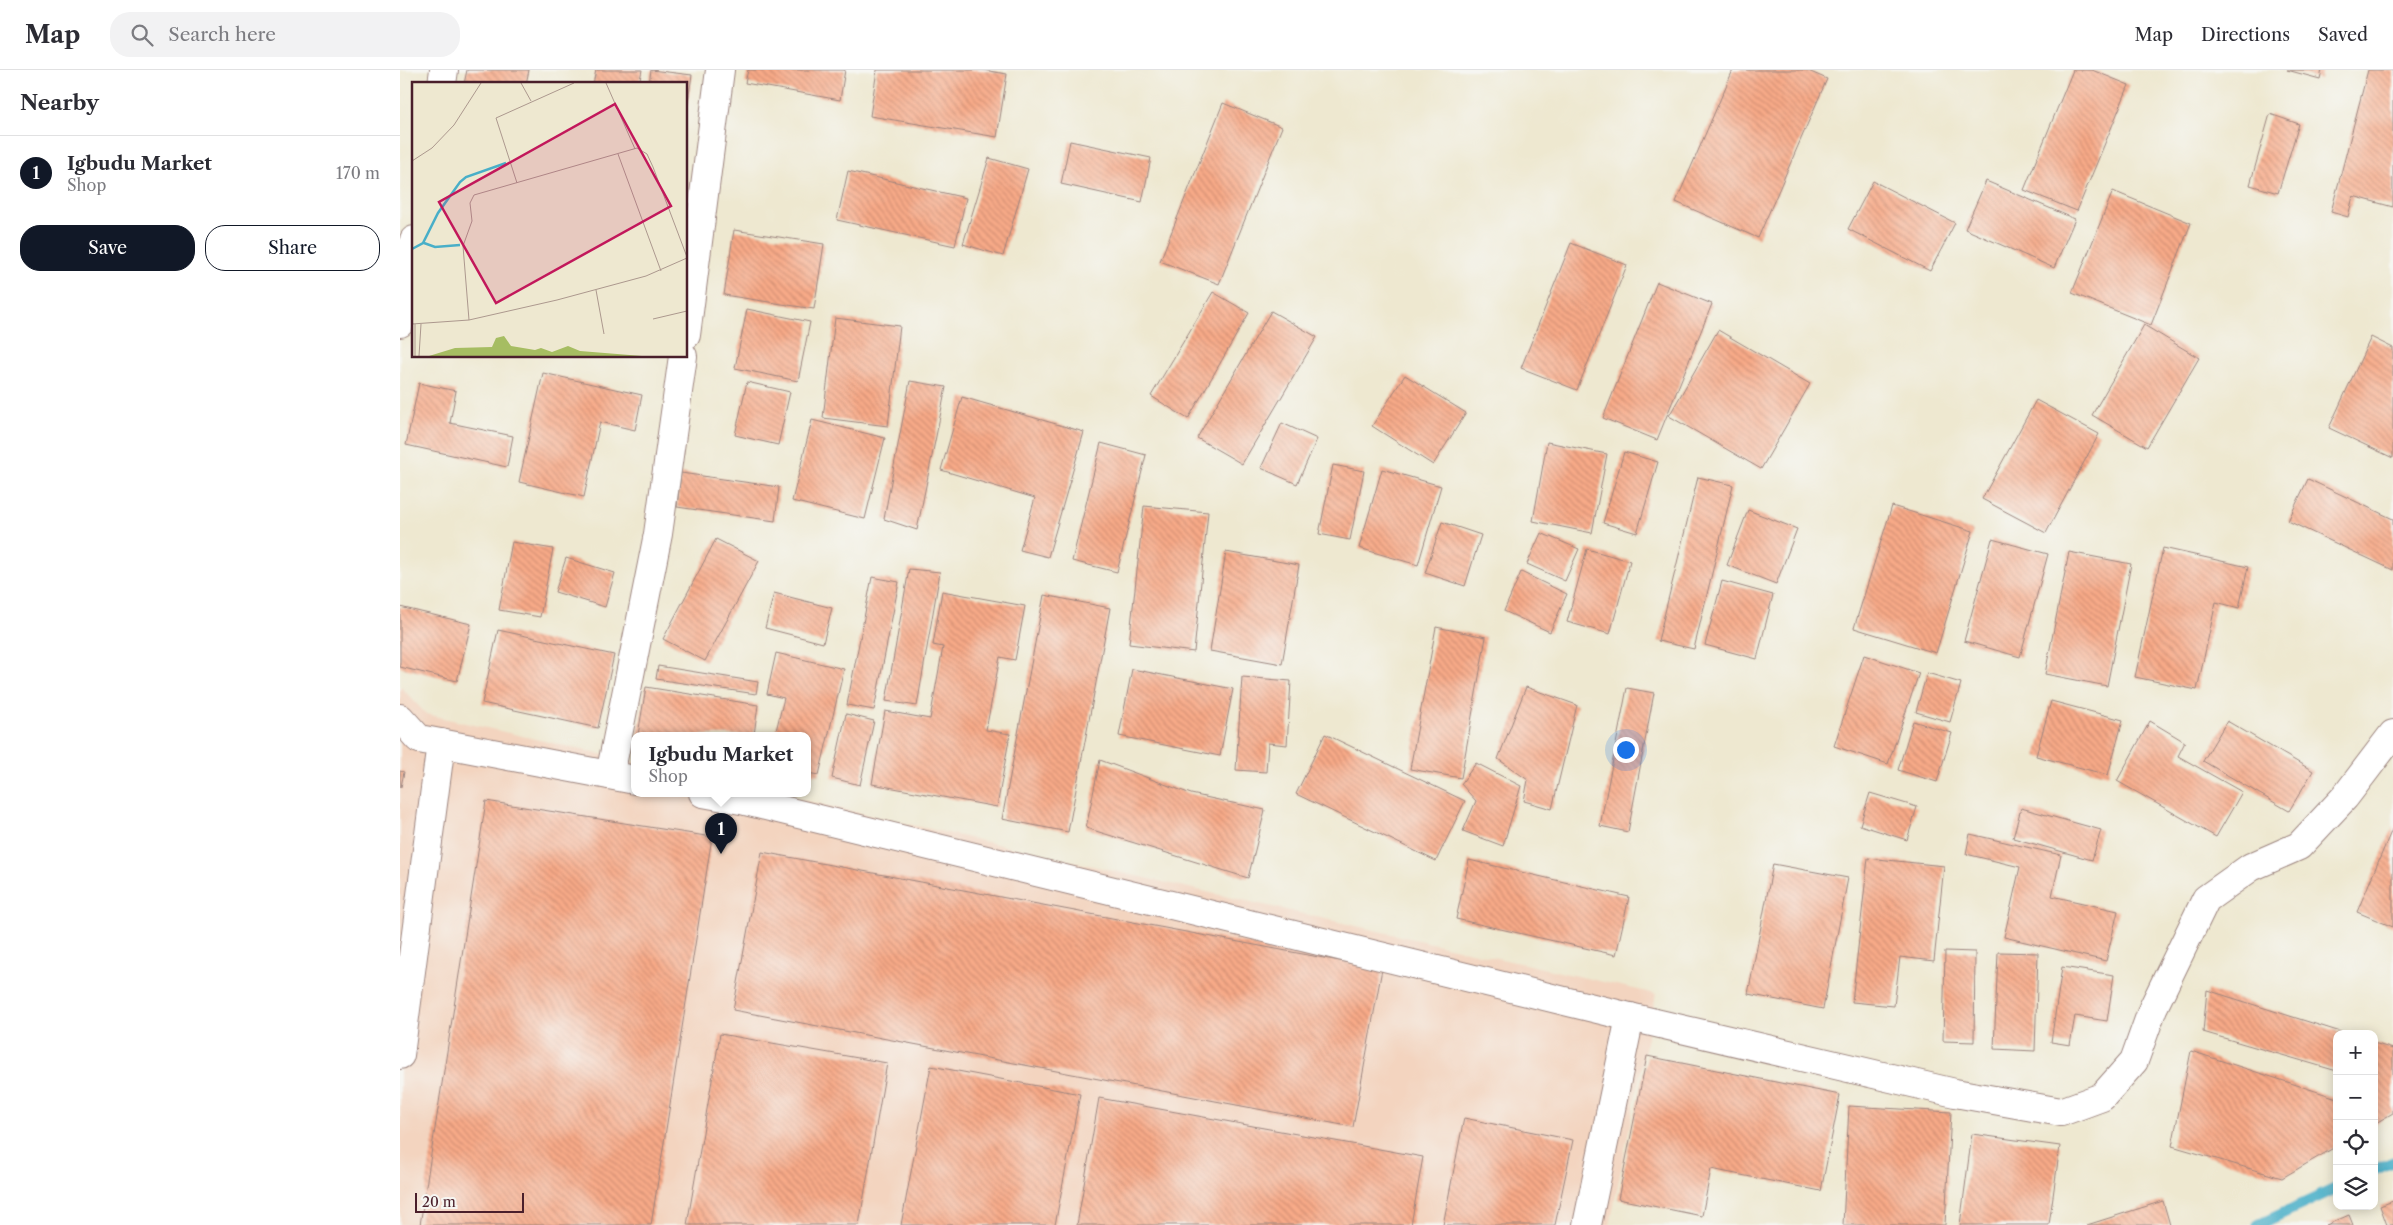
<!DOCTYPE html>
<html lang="en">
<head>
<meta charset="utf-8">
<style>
  body { margin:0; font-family:"Libre Caslon Text",serif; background:#f2f2f3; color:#2b2b33 }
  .controls { position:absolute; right:15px; bottom:15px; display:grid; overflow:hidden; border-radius:10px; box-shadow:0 2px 12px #0003 }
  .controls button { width:45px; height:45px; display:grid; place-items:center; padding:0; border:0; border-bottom:1px solid #e1e1e2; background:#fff; color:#2b2b33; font:25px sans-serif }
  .scale { position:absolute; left:15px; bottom:12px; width:109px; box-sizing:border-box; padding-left:5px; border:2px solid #4a1f2b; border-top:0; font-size:14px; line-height:18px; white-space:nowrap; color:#4a1f2b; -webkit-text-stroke:4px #f6f6f2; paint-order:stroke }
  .you { position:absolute; left:1225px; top:679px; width:18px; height:18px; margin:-12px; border:4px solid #fff; border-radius:50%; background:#1a73e8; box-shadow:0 0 0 8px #1a73e833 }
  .badge { display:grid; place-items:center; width:32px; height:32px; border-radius:50%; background:#111827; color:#fff; font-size:16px; font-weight:700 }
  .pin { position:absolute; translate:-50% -41px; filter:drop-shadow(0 1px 2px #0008) }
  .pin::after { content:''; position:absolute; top:26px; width:18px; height:15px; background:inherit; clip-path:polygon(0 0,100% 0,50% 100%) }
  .popup { position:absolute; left:231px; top:662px; width:180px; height:65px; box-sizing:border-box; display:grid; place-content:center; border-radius:10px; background:#fff; filter:drop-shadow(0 1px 4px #0005); font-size:16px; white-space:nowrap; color:#7c7c81 }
  .popup b { font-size:19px; color:#2b2b33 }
  .popup::after { content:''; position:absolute; left:50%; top:100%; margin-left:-10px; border:10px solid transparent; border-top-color:#fff }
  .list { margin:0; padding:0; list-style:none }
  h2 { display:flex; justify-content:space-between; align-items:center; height:65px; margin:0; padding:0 20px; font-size:21px }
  h2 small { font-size:16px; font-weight:400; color:#7c7c81 }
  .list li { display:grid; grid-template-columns:32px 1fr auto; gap:15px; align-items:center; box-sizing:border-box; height:75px; padding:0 20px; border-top:1px solid #e1e1e2 }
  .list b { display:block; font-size:19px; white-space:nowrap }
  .list p { margin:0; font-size:16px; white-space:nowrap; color:#7c7c81 }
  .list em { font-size:16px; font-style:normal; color:#7c7c81 }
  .actions { display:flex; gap:10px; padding:15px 20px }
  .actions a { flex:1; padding:11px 0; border:1px solid #111827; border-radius:20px; text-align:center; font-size:18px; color:#111827 }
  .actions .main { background:#111827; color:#fff }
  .icon { flex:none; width:28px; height:28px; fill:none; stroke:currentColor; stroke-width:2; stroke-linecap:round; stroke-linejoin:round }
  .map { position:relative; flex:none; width:1993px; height:1155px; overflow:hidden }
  header { display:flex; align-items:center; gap:30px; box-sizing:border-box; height:70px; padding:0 25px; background:#fff; border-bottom:1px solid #e1e1e2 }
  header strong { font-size:24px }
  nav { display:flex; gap:28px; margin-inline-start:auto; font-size:18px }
  .search { width:350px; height:45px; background:#f2f2f3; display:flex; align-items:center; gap:12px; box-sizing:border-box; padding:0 18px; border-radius:20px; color:#7c7c81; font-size:19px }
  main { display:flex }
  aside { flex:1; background:#fff }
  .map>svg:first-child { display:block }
  .built { fill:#f3d4bf }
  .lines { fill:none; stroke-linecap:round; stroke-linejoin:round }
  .stream { stroke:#49afc8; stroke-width:11 }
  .building { fill:url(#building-back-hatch) }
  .street-casing { stroke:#9c847e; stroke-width:30 }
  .street { stroke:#fff; stroke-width:28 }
  .inset-river { fill:none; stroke:#49afc8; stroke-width:2.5 }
  .inset-road { fill:none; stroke:#ac988e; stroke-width:1 }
  .view { fill:#c2185b; fill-opacity:0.15; stroke:#c2185b; stroke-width:2.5 }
  .inset-edge { fill:none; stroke:#4a1f2b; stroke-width:2.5 }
</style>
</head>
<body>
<header>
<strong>Map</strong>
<div class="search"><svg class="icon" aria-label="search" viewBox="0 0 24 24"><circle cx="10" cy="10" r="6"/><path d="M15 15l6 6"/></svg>Search here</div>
<nav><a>Map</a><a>Directions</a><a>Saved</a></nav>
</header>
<main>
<aside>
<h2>Nearby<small></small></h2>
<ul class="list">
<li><span class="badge">1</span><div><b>Igbudu Market</b><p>Shop</p></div><em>170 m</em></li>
</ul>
<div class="actions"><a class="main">Save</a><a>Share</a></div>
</aside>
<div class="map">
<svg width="1993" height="1155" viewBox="0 0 1993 1155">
  <defs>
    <pattern id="building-back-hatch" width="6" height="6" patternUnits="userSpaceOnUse" patternTransform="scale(1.25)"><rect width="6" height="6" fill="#f8aa88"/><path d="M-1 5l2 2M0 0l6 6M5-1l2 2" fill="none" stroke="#cb8a6f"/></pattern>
  </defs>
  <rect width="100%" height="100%" fill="#f6f6f2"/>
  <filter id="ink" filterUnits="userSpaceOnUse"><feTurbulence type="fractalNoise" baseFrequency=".02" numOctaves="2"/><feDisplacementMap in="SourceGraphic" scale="10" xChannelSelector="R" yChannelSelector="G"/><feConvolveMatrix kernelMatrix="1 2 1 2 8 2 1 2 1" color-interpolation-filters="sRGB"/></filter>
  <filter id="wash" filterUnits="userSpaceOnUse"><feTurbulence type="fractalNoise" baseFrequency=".0096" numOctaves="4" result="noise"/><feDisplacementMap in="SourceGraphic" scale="20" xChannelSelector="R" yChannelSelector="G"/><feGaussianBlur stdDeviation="1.12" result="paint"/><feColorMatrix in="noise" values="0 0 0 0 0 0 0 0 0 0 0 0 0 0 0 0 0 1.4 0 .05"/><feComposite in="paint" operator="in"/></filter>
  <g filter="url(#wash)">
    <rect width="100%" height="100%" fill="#eee8d0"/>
    <polygon class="built" points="0,616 26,644 235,692 235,723 371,723 1256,924 1210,1155 0,1155"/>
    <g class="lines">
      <g class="stream">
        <polyline points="1974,1100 1993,1092"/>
        <polyline points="1858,1155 1937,1118"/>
      </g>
    </g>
    <g id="blocks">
      <g class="building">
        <polygon points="67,0 129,0 126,14 64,14"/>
        <polygon points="196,0 242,0 239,14 193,14"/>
        <polygon points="251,0 292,5 287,38 286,14 249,14"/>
        <polygon points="348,0 445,0 440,30 345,13"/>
        <polygon points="477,0 583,0 607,4 597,67 470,46"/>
        <polygon points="1333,0 1406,0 1427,9 1358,168 1276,132"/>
        <polygon points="1673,0 1692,0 1729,15 1677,141 1624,120"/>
        <polygon points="1887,0 1922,0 1920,9"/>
        <polygon points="1968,0 1993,0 1993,137 1953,126 1948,147 1931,142"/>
        <polygon points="823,33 882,57 819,214 760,191"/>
        <polygon points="1870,44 1899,54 1878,123 1850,115"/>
        <polygon points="670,71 751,88 742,132 661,114"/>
        <polygon points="589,88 628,99 603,186 563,174"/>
        <polygon points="448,101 566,128 555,176 437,150"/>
        <polygon points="1473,111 1555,153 1530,201 1448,159"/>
        <polygon points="1586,111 1675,149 1654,198 1565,159"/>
        <polygon points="1713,121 1791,153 1751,255 1672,223"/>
        <polygon points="334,160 424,174 414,239 324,225"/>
        <polygon points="1171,173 1227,195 1177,320 1121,298"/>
        <polygon points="1257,212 1312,234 1257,370 1203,348"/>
        <polygon points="813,222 849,243 788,349 751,326"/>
        <polygon points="347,239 410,252 398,311 335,298"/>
        <polygon points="871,241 917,267 842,394 797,368"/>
        <polygon points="435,248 500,256 488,356 423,348"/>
        <polygon points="1744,255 1799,288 1747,377 1692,345"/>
        <polygon points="1318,260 1410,314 1361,399 1269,346"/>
        <polygon points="1971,267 1993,278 1993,388 1929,358"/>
        <polygon points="143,303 242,325 235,360 200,352 184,427 119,412"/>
        <polygon points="1005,305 1066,343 1033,395 972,356"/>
        <polygon points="510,311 546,317 517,460 484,449"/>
        <polygon points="347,312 390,322 378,375 335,365"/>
        <polygon points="19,313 56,321 50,353 113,366 107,397 6,375"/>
        <polygon points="562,327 684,362 648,487 620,480 635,428 541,400"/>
        <polygon points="1636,330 1699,364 1646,463 1582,429"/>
        <polygon points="412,350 485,368 465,449 392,431"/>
        <polygon points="882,353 917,369 897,414 861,398"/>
        <polygon points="1147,372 1207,384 1192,463 1133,451"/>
        <polygon points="701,373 746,385 717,502 672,491"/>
        <polygon points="1224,382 1258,392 1237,463 1203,453"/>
        <polygon points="933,395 964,401 950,470 919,464"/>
        <polygon points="982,399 1041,416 1018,495 959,478"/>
        <polygon points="281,403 379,417 375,451 277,437"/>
        <polygon points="1298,407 1333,415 1294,579 1258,571"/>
        <polygon points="1908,409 1993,449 1993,500 1888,451"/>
        <polygon points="744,436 808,442 794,582 729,574"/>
        <polygon points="1492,436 1573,461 1536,583 1454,558"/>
        <polygon points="1348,440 1397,459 1376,514 1327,495"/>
        <polygon points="1042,452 1081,465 1065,516 1025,503"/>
        <polygon points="1141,463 1179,479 1165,511 1127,494"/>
        <polygon points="316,469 359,491 305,591 263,569"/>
        <polygon points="1592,469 1648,484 1620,587 1564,571"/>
        <polygon points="112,472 153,479 140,547 99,540"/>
        <polygon points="1763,478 1848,497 1839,538 1816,532 1797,620 1735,607"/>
        <polygon points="1187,479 1230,491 1210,564 1167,552"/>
        <polygon points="826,482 899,495 882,594 810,581"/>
        <polygon points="1669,482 1731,494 1707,616 1645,604"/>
        <polygon points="166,488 215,503 205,537 155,522"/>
        <polygon points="509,499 540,502 517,636 486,631"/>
        <polygon points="1121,502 1167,524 1150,562 1104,541"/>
        <polygon points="472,507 499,512 474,640 447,635"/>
        <polygon points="1322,511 1373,525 1357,589 1305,575"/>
        <polygon points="542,521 625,536 615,590 600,587 586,660 610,664 597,737 472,714 485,641 530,649 543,577 533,575"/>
        <polygon points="374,523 432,538 423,573 365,558"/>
        <polygon points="644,525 710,538 668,762 602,749"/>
        <polygon points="0,537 71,554 57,611 0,597"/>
        <polygon points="1036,557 1086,567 1061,708 1010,699"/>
        <polygon points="98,560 214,585 198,658 82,633"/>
        <polygon points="376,583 444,599 419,705 407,703 407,665 375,665 384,628 367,624"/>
        <polygon points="1464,585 1519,603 1488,694 1434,676"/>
        <polygon points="258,596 358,612 356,624 256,609"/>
        <polygon points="732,599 833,619 820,686 719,666"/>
        <polygon points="1527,603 1561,613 1550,652 1516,642"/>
        <polygon points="842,607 891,611 887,675 868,673 866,702 836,700"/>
        <polygon points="246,617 358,635 354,665 238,665"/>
        <polygon points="1126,617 1177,635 1152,739 1124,731 1128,710 1098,689"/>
        <polygon points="1227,618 1254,623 1228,762 1200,756"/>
        <polygon points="1651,631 1723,650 1708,705 1636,686"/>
        <polygon points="446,644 474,651 460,715 432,708"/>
        <polygon points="1513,651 1552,663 1537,712 1498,700"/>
        <polygon points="1750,651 1785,672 1778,686 1842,722 1816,767 1717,711"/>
        <polygon points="1827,651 1913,701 1889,741 1803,691"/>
        <polygon points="925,664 1065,731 1036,791 896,724"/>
        <polygon points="700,690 791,724 865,740 848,808 686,758"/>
        <polygon points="1076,693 1121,716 1103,776 1063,761 1076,731 1061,714"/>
        <polygon points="0,701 4,702 1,717 0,717"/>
        <polygon points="1470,723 1517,737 1507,770 1460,755"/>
        <polygon points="86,731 312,767 251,1155 20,1155"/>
        <polygon points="1621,738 1701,760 1692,790 1613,768"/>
        <polygon points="1993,757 1993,857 1957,842"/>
        <polygon points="1570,764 1661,785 1652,826 1718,841 1706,891 1604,867 1620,797 1566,784"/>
        <polygon points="362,782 982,899 953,1057 333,940"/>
        <polygon points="1468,788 1544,796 1534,891 1500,887 1494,936 1452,932"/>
        <polygon points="1069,790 1229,827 1216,885 1056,849"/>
        <polygon points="1373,794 1448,808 1423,939 1348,924"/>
        <polygon points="1545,881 1575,882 1574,972 1543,971"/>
        <polygon points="1598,882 1638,883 1635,981 1594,979"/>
        <polygon points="1662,897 1714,905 1707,951 1675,946 1670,975 1651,972"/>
        <polygon points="1807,920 1944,963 1937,964 1937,1001 1803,962"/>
        <polygon points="320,964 487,993 459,1155 287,1155"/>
        <polygon points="1974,973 1993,979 1993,1043 1974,1054"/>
        <polygon points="1791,981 1937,1028 1937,1076 1882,1108 1772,1076"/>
        <polygon points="1247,986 1440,1025 1421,1121 1311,1099 1302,1146 1218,1129"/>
        <polygon points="531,996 680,1024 655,1155 501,1155"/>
        <polygon points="699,1028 1023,1087 1011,1155 677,1155"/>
        <polygon points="1449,1036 1551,1042 1545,1155 1443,1155"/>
        <polygon points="1064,1048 1173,1070 1155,1155 1043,1155"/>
        <polygon points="1572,1064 1660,1076 1649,1155 1560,1155"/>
        <polygon points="1763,1131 1770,1155 1687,1155"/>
        <polygon points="1993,1131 1993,1155 1987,1155 1980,1136"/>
        <polygon points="1949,1145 1953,1155 1926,1155"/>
      </g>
    </g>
  </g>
  <g filter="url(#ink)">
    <use href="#blocks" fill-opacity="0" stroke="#9c847e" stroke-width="1"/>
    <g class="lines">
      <defs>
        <g id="street">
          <polyline points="42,14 44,0"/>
          <polyline points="0,253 14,170"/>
          <polyline points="286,265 320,0"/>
          <polyline points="0,648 19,669 235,710"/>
          <polyline points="210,705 258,464 283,286"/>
          <polyline points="303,723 341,730 1230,947 1555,1023 1661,1042 1702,1027 1734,991 1753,938 1806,829 1851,797 1899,776 1945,727 1993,664"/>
          <polyline points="0,985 41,673"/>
          <polyline points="1187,1155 1230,947"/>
        </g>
      </defs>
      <use href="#street" class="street-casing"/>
      <use href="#street" class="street"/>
    </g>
  </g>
  <g transform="translate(12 12)">
    <rect width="275" height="275" fill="#eee8d0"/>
    <path d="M92,254L99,264L123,268L129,266L140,270L156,264L168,269L230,274H17L43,266L80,265L84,256Z" fill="#a6bd62"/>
    <path class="inset-river" d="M12,161L23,165L48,163M0,167L11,161L26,131L48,100L54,95L94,81"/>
    <path class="inset-road" d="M109,1L119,19M194,1L223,67M206,72L249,189M0,79L20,66L42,43L69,1M105,101L84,36L162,1M184,208L192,252M241,237L275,229M57,238L51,164L60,139L58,121L62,113L225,66L235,72L241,85L275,175M0,242L57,238L145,218L234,194L275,176M3,274V242M7,274L9,242"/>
    <path class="view" d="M203,22L259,124L84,221L27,120Z"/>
    <rect width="275" height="275" class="inset-edge"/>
  </g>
</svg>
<div class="controls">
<button>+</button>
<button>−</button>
<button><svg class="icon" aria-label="locate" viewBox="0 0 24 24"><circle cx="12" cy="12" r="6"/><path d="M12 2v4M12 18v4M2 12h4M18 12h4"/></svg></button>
<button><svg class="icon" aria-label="layers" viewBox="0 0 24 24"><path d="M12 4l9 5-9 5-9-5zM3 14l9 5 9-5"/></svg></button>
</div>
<div class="scale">20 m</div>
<div class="you"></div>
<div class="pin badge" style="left:321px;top:784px">1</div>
<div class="popup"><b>Igbudu Market</b>Shop</div>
</div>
</main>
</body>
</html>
